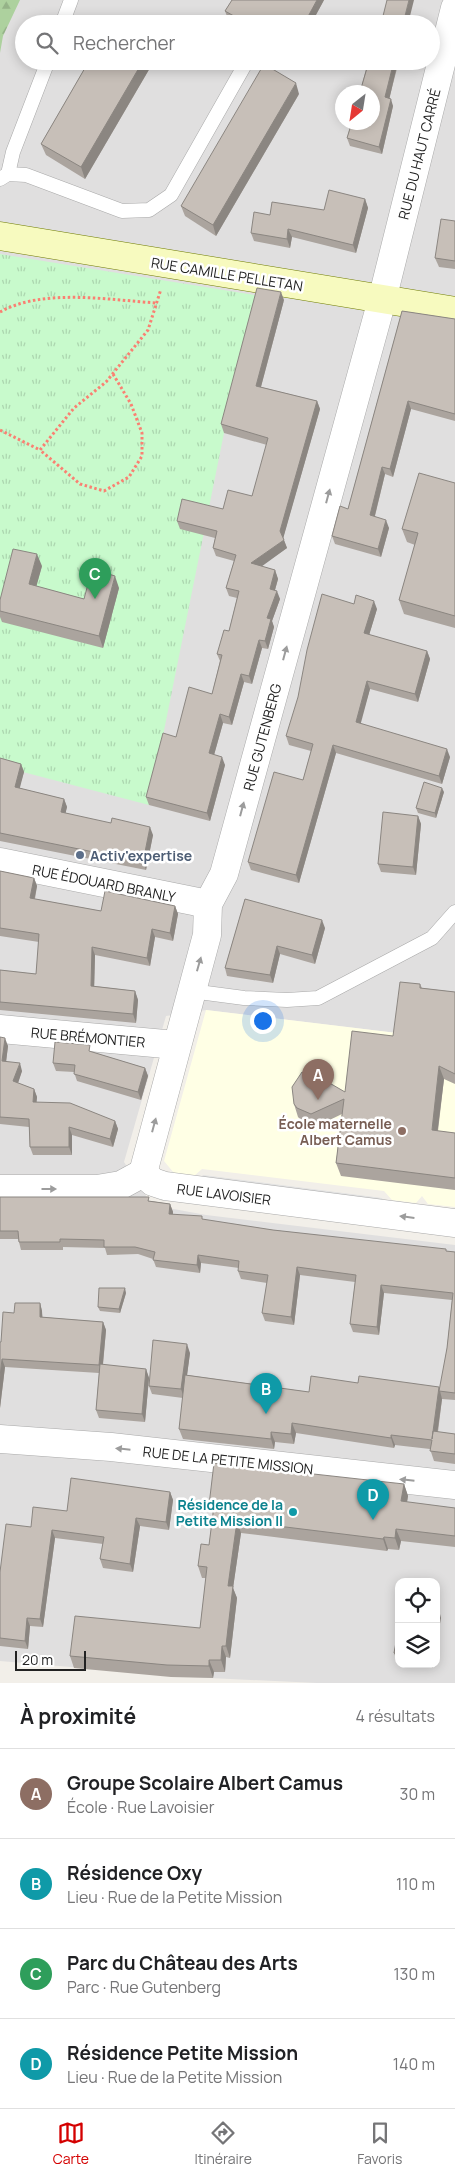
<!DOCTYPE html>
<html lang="fr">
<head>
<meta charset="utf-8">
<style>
  body { margin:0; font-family:Manrope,sans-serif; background:#f2f2f2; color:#202124 }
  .controls { position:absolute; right:15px; bottom:15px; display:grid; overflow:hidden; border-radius:10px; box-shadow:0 2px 12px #0003 }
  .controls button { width:45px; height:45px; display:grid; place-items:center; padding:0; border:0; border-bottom:1px solid #e0e0e0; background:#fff; color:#202124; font:25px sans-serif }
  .compass { position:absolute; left:335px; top:85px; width:45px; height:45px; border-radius:50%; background:#fff; box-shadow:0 2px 12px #0003; rotate:210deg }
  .scale { position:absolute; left:15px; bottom:12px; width:71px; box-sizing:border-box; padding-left:5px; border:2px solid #222; border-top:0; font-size:14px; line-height:18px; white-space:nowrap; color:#222; -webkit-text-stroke:4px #fff; paint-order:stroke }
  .you { position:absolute; left:262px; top:1020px; width:18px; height:18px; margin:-12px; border:4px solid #fff; border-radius:50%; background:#1a73e8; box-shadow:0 0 0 8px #1a73e833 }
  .badge { display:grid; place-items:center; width:32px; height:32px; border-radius:50%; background:#d40000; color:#fff; font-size:16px; font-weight:700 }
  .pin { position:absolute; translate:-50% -41px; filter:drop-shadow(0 1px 2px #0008) }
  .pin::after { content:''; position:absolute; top:26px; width:18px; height:15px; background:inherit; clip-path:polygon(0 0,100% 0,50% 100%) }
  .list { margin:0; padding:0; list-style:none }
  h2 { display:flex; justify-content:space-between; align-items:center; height:65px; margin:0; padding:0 20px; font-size:21px }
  h2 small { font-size:16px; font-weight:400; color:#757577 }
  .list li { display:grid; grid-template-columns:32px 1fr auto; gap:15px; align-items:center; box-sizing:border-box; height:90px; padding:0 20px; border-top:1px solid #e0e0e0 }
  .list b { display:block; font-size:19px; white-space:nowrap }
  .list p { margin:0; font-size:16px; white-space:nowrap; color:#757577 }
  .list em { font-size:16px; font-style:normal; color:#757577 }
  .icon { flex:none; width:28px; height:28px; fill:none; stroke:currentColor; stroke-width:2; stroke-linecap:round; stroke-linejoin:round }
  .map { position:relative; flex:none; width:455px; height:1683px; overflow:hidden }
  .search { position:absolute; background:#fff; box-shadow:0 2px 12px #0003; left:15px; right:15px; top:15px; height:55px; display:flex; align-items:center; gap:12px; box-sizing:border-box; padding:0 18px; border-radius:28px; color:#757577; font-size:19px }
  .sheet { height:425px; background:#fff }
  nav { display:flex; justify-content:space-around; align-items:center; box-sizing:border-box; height:70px; border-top:1px solid #e0e0e0; background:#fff; font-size:14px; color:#757577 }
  nav a { display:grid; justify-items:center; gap:2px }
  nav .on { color:#d40000 }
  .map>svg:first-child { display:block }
  .residential { fill:#e0dfdf; fill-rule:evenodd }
  .education { fill:#ffffe5 }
  .forest { fill:url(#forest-firs) }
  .park { fill:url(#park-tufts) }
  .parking { fill:#e2e2e2 }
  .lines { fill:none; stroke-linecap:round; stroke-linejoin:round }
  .lane-casing { stroke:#a9a9a9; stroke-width:15 }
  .street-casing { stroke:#a9a9a9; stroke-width:29 }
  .secondary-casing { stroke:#707d05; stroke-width:29 }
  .path { stroke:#fa8072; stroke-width:3; stroke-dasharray:2.5 2.5; stroke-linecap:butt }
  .lane { stroke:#fff; stroke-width:14 }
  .street { stroke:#fff; stroke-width:28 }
  .secondary { stroke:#f7fabf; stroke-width:28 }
  .wall { fill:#aba49e }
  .shaded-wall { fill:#8b8681 }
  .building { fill:#c7bfb8; stroke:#8b8681 }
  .oneway { fill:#9c9c9c }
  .service-dot { fill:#5c6f8a; stroke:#fff; stroke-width:2 }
  .education-dot { fill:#8d6e63; stroke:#fff; stroke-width:2 }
  .culture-dot { fill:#0f9aa8; stroke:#fff; stroke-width:2 }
  .labels { text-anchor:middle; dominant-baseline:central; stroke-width:5; stroke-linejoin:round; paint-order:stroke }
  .street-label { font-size:14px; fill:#222; stroke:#fff }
  .service-label { font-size:14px; font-weight:bold; fill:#4e5e75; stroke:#fff; text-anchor:start }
  .education-label { font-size:14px; font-weight:bold; fill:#785e54; stroke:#fff; text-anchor:end }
  .culture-label { font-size:14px; font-weight:bold; fill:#0d838f; stroke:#fff; text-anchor:end }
</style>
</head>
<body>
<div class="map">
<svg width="455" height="1683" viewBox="0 0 455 1683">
  <defs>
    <pattern id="forest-firs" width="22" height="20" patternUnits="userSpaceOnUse" patternTransform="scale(1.25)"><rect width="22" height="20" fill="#add19e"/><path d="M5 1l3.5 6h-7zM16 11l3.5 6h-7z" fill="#95b388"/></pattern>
    <pattern id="park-tufts" width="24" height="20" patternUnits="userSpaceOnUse" patternTransform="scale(1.25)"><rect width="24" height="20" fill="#c8facc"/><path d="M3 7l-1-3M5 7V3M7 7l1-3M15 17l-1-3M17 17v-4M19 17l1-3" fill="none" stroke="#acd6af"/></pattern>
  </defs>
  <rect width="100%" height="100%" fill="#f2efe9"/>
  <path class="residential" d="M0,0H455V1040L206,1010L166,1016L124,1162L152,1205L206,1215L455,1245V1683H317L189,1677L0,1661ZM24,24H431V61H24ZM342,92H372V122H342ZM399,1582H436V1664H399Z"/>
  <polygon class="education" points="206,1010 455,1040 455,1207 428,1204 422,1196 416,1203 392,1200 384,1191 202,1169 194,1176 174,1173 164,1161"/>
  <polygon class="forest" points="0,0 20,0 3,36 0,53"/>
  <polygon class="park" points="0,254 260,296 224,433 149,805 0,766"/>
  <polygon class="parking" points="203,1175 382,1198 386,1206 196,1182"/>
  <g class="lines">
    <defs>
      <g id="lane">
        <polyline points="62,24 71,0"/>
        <polyline points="8,174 13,152 48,61"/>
        <polyline points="0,179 8,174 26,175 122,211 149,210 171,195 247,61"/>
        <polyline points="191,991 244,998 287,1000 318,998 432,938 455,912"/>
      </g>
      <g id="street">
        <polyline points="0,862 208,904"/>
        <polyline points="0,1029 176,1045"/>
        <polyline points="143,1173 207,935 208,904 224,874 382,300 455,8"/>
        <polyline points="143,1173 153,1182 165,1186 455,1223"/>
        <polyline points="0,1189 97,1189 121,1185 143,1173"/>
        <polyline points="0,1439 111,1447 455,1485"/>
      </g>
      <polyline id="secondary" points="0,236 455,311"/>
    </defs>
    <use href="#lane" class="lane-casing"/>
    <use href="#street" class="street-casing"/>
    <use href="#secondary" class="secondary-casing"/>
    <g class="path">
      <path d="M0,312C43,288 109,300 157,303"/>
      <polyline points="113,374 131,404 142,433 142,456 129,477 104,491 80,484 40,450 74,408 106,382 148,330 161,289"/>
      <polyline points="0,430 40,450"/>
    </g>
    <use href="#lane" class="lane"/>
    <use href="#street" class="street"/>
    <use href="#secondary" class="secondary"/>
  </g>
  <g class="wall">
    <polygon points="232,0 324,0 311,24 237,24 228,19 225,11"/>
    <polygon points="89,61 154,61 85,179 46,155 41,144"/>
    <polygon points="361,61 399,61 389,99 393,106 382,154 350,146 347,138 367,66 362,65"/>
    <polygon points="299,94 216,236 185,216 181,206"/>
    <polygon points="365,199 368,208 356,253 292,237 290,248 254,241 251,233 270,215 324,210"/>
    <polygon points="455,221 455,269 439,267 435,258"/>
    <polygon points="284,300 261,387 317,401 320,409 283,538 287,548 261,566 275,570 278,579 275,590 280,599 272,621 274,627 268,649 262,648 252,684 244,682 232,725 223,723 214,755 225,765 210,821 149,805 146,797 176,737 212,694 220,661 217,654 229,631 237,598 229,596 226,588 234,561 216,556 213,548 215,538 180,529 177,521 223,509 252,496 267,445 224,433 221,424"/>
    <polygon points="402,311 455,319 455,421 411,409 393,477 385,474 375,516 389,528 381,557 335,544 332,536 348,509"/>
    <polygon points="455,483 455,628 404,614 399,600 415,545 407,542 402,529"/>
    <polygon points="42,566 36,586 84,599 119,588 103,648 2,622 0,617 0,600"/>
    <polygon points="354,604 377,609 369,635 427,651 430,659 418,702 370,689 360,723 450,757 442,784 336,753 299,883 251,870 248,862 303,780 311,751 289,745 286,736"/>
    <polygon points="0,758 21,764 24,772 19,788 64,799 67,807 65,813 153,835 146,870 0,841"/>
    <polygon points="444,792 436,818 418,813 416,808"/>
    <polygon points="418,816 421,824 416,875 381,872 378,864"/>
    <polygon points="0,871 34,878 37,886 35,899 101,911 175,906 178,914 173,941 155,937 150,966 95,955 94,986 135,991 138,1000 136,1023 0,1010 0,970 36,974 39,942 0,936"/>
    <polygon points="245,899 325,928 315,964 280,954 273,983 227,976 225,968"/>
    <polygon points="420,984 422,988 455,992 455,1084 444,1079 438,1131 455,1133 455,1190 341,1176 336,1163 342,1114 315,1127 302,1121 298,1117 294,1104 307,1075 345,1092 393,1036"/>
    <polygon points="0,1037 8,1046 6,1062 22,1071 18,1083 34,1089 37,1097 36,1102 115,1121 118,1129 113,1147 72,1135 72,1155 33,1155 30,1147 29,1127 0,1124"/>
    <polygon points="92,1052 145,1068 148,1076 141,1100 77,1081 74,1072 56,1071 53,1063"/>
    <polygon points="0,1197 151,1201 170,1204 173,1212 173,1214 204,1220 273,1230 455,1252 455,1400 442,1399 438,1432 455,1434 455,1464 434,1461 430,1449 395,1445 394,1448 296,1433 294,1444 275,1442 274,1449 183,1439 179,1429 183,1398 152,1394 149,1386 190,1353 187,1375 309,1392 358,1383 439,1387 440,1390 447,1348 452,1300 384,1293 379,1335 353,1332 350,1324 355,1282 300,1275 294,1325 265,1321 262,1313 267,1283 241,1279 238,1271 239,1268 201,1263 200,1273 156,1267 153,1259 138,1254 107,1255 105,1248 63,1247 63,1250 21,1250 19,1242 18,1239 0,1239"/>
    <polygon points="126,1293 120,1313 100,1311 98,1307"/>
    <polygon points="40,1303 42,1311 42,1317 103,1322 106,1330 103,1365 146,1369 149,1378 145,1422 99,1418 96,1410 99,1373 5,1367 0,1408 0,1342 1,1342 14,1313"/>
    <polygon points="404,1484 408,1496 407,1502 455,1508 455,1547 401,1541 399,1550 388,1549 387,1551 241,1533 233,1588 237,1598 230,1658 226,1657 225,1672 214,1672 213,1678 171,1677 74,1668 70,1656 200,1628 206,1578 202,1578 198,1566 209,1545 213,1514 209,1505"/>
    <polygon points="170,1492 173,1500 169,1530 140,1526 133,1572 103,1568 100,1559 103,1544 55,1538 43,1627 30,1626 28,1649 0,1646 0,1572 31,1527 67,1511"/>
    <polygon points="399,1626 399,1661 397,1661 394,1653"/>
    <polygon points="414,1664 433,1664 433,1668"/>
  </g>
  <g class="shaded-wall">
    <polygon points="317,0 324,0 311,24 304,24"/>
    <polygon points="409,0 414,0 408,24 403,24"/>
    <polygon points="143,61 154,61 85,179 81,167"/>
    <polygon points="394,61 398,61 388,105 385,97"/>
    <polygon points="296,83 299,94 216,236 213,225"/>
    <polygon points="391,99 393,106 382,154 379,147"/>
    <polygon points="365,199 368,208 356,253 353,245"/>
    <polygon points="288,229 292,237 290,248 287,239"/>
    <polygon points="281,292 284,300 259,394 256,386"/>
    <polygon points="317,401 320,409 283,539 280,531"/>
    <polygon points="408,401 411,409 393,477 390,469"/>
    <polygon points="382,467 385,474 373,523 370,515"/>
    <polygon points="386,520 389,528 381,557 378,549"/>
    <polygon points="284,540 287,548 254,572 251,563"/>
    <polygon points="37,554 42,566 34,595 29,584"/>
    <polygon points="275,570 278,579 273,597 270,589"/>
    <polygon points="115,576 119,588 103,648 99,636"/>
    <polygon points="277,591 280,599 272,621 274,627 268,649 265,641 267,618"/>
    <polygon points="374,601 377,609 367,642 364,633"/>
    <polygon points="259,640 262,648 252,684 249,676"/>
    <polygon points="427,651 430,659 418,702 415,694"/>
    <polygon points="241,674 244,682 232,725 229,717"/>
    <polygon points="367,681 370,689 359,730 356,722"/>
    <polygon points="220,714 223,723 212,762 209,753"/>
    <polygon points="333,745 336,753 299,883 296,875"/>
    <polygon points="447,749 450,757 442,784 439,776"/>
    <polygon points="222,757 225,765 210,821 207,813"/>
    <polygon points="21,764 24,772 18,795 15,787"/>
    <polygon points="442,788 444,792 436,818 435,813"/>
    <polygon points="64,799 67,807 64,820 61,812"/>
    <polygon points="418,816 421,824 416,875 413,867"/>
    <polygon points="150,827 153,835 146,870 143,862"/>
    <polygon points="34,878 37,886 33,906 30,898"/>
    <polygon points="175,906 178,914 173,941 170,933"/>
    <polygon points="322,920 325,928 315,964 312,955"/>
    <polygon points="152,929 155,937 150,966 147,958"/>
    <polygon points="277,946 280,954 273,983 270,975"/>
    <polygon points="92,947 95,955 94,994 91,986"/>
    <polygon points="135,991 138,1000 136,1023 133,1014"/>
    <polygon points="5,1038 8,1046 5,1070 2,1061"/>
    <polygon points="20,1063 22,1071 16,1089 13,1081"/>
    <polygon points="439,1066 444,1079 436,1143 432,1130"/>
    <polygon points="145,1068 148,1076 141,1100 138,1092"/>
    <polygon points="34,1089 37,1097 36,1110 33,1102"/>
    <polygon points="115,1121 118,1129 113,1147 110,1139"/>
    <polygon points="69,1127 72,1135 72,1155 69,1147"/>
    <polygon points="170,1204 173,1212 172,1222 169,1214"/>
    <polygon points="198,1255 201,1263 200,1273 197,1265"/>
    <polygon points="297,1267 300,1275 294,1325 291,1317"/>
    <polygon points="381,1285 384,1293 379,1335 377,1327"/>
    <polygon points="125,1288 126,1293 120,1313 119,1309"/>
    <polygon points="40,1303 42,1311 43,1325 40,1317"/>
    <polygon points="103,1322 106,1330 102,1373 99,1365"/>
    <polygon points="187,1344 190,1353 184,1398 181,1389"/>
    <polygon points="2,1359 5,1367 0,1408 0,1377"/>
    <polygon points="146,1369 149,1378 145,1422 142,1414"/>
    <polygon points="439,1387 442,1399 435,1449 432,1439"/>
    <polygon points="292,1423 296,1433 294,1444 291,1434"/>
    <polygon points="271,1432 275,1442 274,1449 271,1439"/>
    <polygon points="391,1435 395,1445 394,1448 391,1438"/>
    <polygon points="404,1484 408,1496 405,1513 401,1501"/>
    <polygon points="170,1492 173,1500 169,1530 166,1522"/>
    <polygon points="136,1518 140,1526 133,1572 130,1564"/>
    <polygon points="237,1521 241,1533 233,1588 237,1598 230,1658 226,1646 228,1586"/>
    <polygon points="396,1529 401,1541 399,1550 395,1538"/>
    <polygon points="52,1530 55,1538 43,1627 40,1619"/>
    <polygon points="384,1537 388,1549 387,1551 383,1539"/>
    <polygon points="439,1610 441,1618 436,1647 436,1623"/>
    <polygon points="27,1618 30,1626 28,1649 25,1641"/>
    <polygon points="222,1646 226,1657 225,1672 221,1660"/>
    <polygon points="209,1660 214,1672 213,1678 209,1666"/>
  </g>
  <g class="building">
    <polygon points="232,0 317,0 304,24 248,24 225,11"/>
    <polygon points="387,0 409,0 403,24 381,24"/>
    <polygon points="89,61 143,61 81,167 41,144"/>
    <polygon points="369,61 394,61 385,97 391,99 379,147 347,138 352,122 372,122 372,92 360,92"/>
    <polygon points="264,64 296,83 213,225 181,206"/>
    <polygon points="329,190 365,199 353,245 288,229 287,239 251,233 254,212 270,215 272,202 324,210"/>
    <polygon points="441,219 455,221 455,261 435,258"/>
    <polygon points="257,288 281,292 256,386 317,401 280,531 284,540 251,563 275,570 270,589 277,591 267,618 271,619 265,641 259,640 249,676 241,674 229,717 220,714 209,753 222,757 207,813 146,797 163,733 176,737 189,687 212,694 222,655 217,654 224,630 229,631 239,591 226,588 236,555 213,548 217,531 177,521 182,499 223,509 228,490 252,496 268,438 221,424"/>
    <polygon points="402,311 455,319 455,414 408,401 390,469 382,467 370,515 386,520 378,549 332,536 340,506 348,509"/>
    <polygon points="419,473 455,483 455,616 399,600 418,533 402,529"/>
    <polygon points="13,549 37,554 29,584 84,599 92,569 115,576 99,636 0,611 0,600"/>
    <polygon points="322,594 354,604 356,595 374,601 364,633 427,651 415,694 367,681 356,722 447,749 439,776 333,745 296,875 248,862 274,772 303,780 313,744 286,736 298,697 307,650"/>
    <polygon points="0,758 21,764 15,787 64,799 61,812 111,823 112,818 150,827 143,862 0,833"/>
    <polygon points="424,782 442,788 435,813 416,808"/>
    <polygon points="383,812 418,816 413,867 378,864"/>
    <polygon points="0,871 34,878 30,898 101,911 105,891 175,906 170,933 152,929 147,958 92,947 91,986 135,991 133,1014 0,1002 0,970 36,974 39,934 0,928"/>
    <polygon points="245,899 322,920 312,955 277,946 270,975 225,968"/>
    <polygon points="400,982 420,984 420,988 455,992 455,1074 439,1066 432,1130 455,1133 455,1178 336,1163 344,1099 311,1114 297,1108 294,1104 292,1087 302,1072 307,1075 314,1074 345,1092 352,1031 393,1036"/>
    <polygon points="0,1037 5,1038 2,1061 20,1063 13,1081 34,1089 33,1102 70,1103 115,1121 110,1139 69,1127 69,1147 30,1147 29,1119 0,1117"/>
    <polygon points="55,1042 90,1045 89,1051 145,1068 138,1092 74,1074 75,1065 53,1063"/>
    <polygon points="0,1197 149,1197 148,1201 170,1204 169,1214 202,1216 202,1219 273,1230 446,1249 446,1251 455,1252 455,1393 439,1391 447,1348 453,1293 381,1285 377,1327 350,1324 356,1275 297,1267 291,1317 262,1313 268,1275 238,1271 239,1261 198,1255 197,1265 153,1260 155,1252 135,1247 104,1247 104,1240 60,1239 60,1242 19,1242 18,1231 0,1231"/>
    <polygon points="99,1288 125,1288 119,1309 98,1307"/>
    <polygon points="15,1303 40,1303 40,1317 103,1322 99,1365 2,1359 0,1377 0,1342 1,1342 3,1312 14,1313"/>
    <polygon points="153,1340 187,1344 181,1389 149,1386"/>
    <polygon points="100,1364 146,1369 142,1414 96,1410"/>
    <polygon points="185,1375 309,1392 311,1376 358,1383 359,1376 439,1387 432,1439 433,1431 455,1434 455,1454 430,1451 432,1440 391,1435 391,1438 292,1423 291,1434 271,1432 271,1439 179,1429"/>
    <polygon points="214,1463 404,1484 401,1501 455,1508 455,1536 396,1529 395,1538 384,1537 383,1539 237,1521 228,1586 233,1586 228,1628 226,1646 222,1646 221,1660 209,1660 209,1666 167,1665 70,1656 75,1616 200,1628 207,1567 198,1566 201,1544 209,1545 214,1506 209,1505"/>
    <polygon points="71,1478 170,1492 166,1522 136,1518 130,1564 100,1559 104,1537 52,1530 40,1619 27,1618 25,1641 0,1638 0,1572 6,1524 31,1527 33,1507 67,1511"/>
    <polygon points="436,1610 439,1610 436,1623"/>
    <polygon points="399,1626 399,1654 394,1653"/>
  </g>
  <defs><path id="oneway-solid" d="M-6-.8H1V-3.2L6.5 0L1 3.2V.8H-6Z" transform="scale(1.25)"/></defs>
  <g class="oneway">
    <use href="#oneway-solid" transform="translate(328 496) rotate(-75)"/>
    <use href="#oneway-solid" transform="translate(285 653) rotate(-75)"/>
    <use href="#oneway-solid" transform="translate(242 809) rotate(-75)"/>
    <use href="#oneway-solid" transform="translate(199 964) rotate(-74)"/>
    <use href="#oneway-solid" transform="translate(154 1125) rotate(-75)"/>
    <use href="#oneway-solid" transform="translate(49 1189)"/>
    <use href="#oneway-solid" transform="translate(407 1217) rotate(-173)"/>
    <use href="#oneway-solid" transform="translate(123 1449) rotate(-174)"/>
    <use href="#oneway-solid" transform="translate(407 1480) rotate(-174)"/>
  </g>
  <circle class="service-dot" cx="80" cy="855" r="5"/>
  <circle class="education-dot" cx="402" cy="1131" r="5"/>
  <circle class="culture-dot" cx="293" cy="1512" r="5"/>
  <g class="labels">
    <g class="street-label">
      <text transform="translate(419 154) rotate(-76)">RUE DU HAUT CARRÉ</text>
      <text transform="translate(227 274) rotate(9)">RUE CAMILLE PELLETAN</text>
      <text transform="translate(262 737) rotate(-75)">RUE GUTENBERG</text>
      <text transform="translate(104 883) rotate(11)">RUE ÉDOUARD BRANLY</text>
      <text transform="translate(88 1037) rotate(5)">RUE BRÉMONTIER</text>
      <text transform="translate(224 1194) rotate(7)">RUE LAVOISIER</text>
      <text transform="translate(228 1460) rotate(6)">RUE DE LA PETITE MISSION</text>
    </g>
    <g class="service-label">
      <text x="90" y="855">Activ'expertise</text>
    </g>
    <g class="education-label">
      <text x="392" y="1123">École maternelle<tspan x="392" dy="16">Albert Camus</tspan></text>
    </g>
    <g class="culture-label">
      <text x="283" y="1504">Résidence de la<tspan x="283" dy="16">Petite Mission II</tspan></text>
    </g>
  </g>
</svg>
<div class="controls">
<button><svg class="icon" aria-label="locate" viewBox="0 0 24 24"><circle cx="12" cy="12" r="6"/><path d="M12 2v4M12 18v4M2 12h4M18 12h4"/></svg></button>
<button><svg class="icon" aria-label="layers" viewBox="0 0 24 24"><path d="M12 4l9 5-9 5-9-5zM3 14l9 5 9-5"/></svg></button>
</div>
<svg class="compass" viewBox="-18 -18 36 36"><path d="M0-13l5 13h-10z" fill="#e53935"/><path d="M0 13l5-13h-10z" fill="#757577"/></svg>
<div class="scale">20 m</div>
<div class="you"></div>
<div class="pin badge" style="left:318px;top:1100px;background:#8d6e63">A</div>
<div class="pin badge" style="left:266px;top:1414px;background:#0f9aa8">B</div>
<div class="pin badge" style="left:95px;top:599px;background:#2e9e5b">C</div>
<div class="pin badge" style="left:373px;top:1520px;background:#0f9aa8">D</div>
<div class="search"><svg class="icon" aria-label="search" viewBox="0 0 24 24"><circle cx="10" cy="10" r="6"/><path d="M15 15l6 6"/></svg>Rechercher</div>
</div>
<section class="sheet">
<h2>À proximité<small>4 résultats</small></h2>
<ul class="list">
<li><span class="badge" style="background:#8d6e63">A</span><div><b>Groupe Scolaire Albert Camus</b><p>École · Rue Lavoisier</p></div><em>30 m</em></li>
<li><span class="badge" style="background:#0f9aa8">B</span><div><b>Résidence Oxy</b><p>Lieu · Rue de la Petite Mission</p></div><em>110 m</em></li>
<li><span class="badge" style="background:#2e9e5b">C</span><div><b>Parc du Château des Arts</b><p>Parc · Rue Gutenberg</p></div><em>130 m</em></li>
<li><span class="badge" style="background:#0f9aa8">D</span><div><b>Résidence Petite Mission</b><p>Lieu · Rue de la Petite Mission</p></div><em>140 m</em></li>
</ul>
</section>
<nav>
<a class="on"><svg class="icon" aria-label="map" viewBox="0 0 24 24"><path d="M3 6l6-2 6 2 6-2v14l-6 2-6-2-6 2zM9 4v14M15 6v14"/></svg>Carte</a>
<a><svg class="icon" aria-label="directions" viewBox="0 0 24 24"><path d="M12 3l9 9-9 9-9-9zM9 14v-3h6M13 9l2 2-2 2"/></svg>Itinéraire</a>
<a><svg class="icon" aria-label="saved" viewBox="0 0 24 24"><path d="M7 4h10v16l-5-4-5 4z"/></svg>Favoris</a>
</nav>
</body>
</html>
